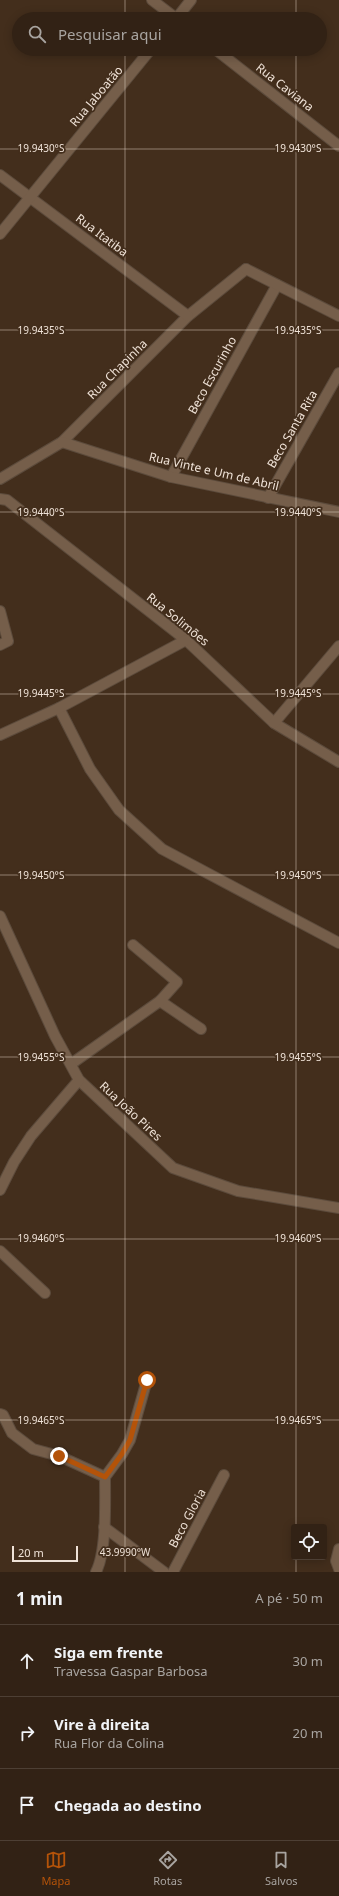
<!DOCTYPE html>
<html lang="pt">
<head>
<meta charset="utf-8">
<style>
  body { margin:0; font-family:"Noto Sans",sans-serif; background:#3a2a1e; color:#f1f3f6 }
  .controls { position:absolute; right:12px; bottom:12px; display:grid; overflow:hidden; border-radius:4px; box-shadow:0 2px 10px #0003 }
  .controls button { width:36px; height:36px; display:grid; place-items:center; padding:0; border:0; border-bottom:1px solid #4d3f34; background:#322215; color:#f1f3f6; font:20px sans-serif }
  .scale { position:absolute; left:12px; bottom:10px; width:66px; box-sizing:border-box; padding-left:4px; border:2px solid #efe2d7; border-top:0; font-size:11px; line-height:14px; white-space:nowrap; color:#efe2d7; -webkit-text-stroke:3px #432e1c; paint-order:stroke }
  .stop { position:absolute; width:12px; height:12px; margin:-9px; border:3px solid #b45309; border-radius:50%; background:#fff }
  .stop.end { background:#b45309; border-color:#fff; box-shadow:0 1px 4px #0008 }
  .list { margin:0; padding:0; list-style:none }
  h2 { display:flex; justify-content:space-between; align-items:center; height:52px; margin:0; padding:0 16px; font-size:17px }
  h2 small { font-size:13px; font-weight:400; color:#a8a4a0 }
  .list li { display:grid; grid-template-columns:26px 1fr auto; gap:12px; align-items:center; box-sizing:border-box; height:72px; padding:0 16px; border-top:1px solid #4d3f34 }
  .list b { display:block; font-size:15px; white-space:nowrap }
  .list p { margin:0; font-size:13px; white-space:nowrap; color:#a8a4a0 }
  .list em { font-size:13px; font-style:normal; color:#a8a4a0 }
  .icon { flex:none; width:22px; height:22px; fill:none; stroke:currentColor; stroke-width:2; stroke-linecap:round; stroke-linejoin:round }
  .map { position:relative; flex:none; width:339px; height:1572px; overflow:hidden }
  .search { position:absolute; background:#322215; box-shadow:0 2px 10px #0003; left:12px; right:12px; top:12px; height:44px; display:flex; align-items:center; gap:10px; box-sizing:border-box; padding:0 14px; border-radius:22px; color:#a8a4a0; font-size:15px }
  .sheet { height:268px; background:#322215 }
  nav { display:flex; justify-content:space-around; align-items:center; box-sizing:border-box; height:56px; border-top:1px solid #4d3f34; background:#322215; font-size:11px; color:#a8a4a0 }
  nav a { display:grid; justify-items:center; gap:2px }
  nav .on { color:#b45309 }
  .map>svg:first-child { display:block }
  .lines { fill:none; stroke-linecap:round; stroke-linejoin:round }
  .service-casing { stroke:#5c4b3c; stroke-width:12 }
  .minor-casing { stroke:#5c4b3c; stroke-width:12 }
  .service { stroke:#755e4a; stroke-width:10 }
  .minor { stroke:#755e4a; stroke-width:10 }
  .route { stroke:#b45309; stroke-width:5 }
  .ticks { fill:none; stroke:#efe2d7; stroke-width:1; stroke-opacity:0.45 }
  .labels { text-anchor:middle; dominant-baseline:central; stroke-width:3.5; stroke-linejoin:round; paint-order:stroke }
  .street-label { font-size:12px; fill:#efe2d7; stroke:#432e1c }
  .ticks-label { font-size:10px; text-anchor:middle; fill:#efe2d7; stroke:#432e1c; stroke-width:3.5; stroke-linejoin:round; paint-order:stroke }
</style>
</head>
<body>
<div class="map">
<svg width="339" height="1572" viewBox="0 0 339 1572">
  <rect width="100%" height="100%" fill="#432e1c"/>
  <g class="lines">
    <defs>
      <g id="service">
        <polyline points="171,477 277,285"/>
        <polyline points="0,479 62,442 188,316 246,269"/>
        <polyline points="268,498 339,373"/>
        <polyline points="0,611 8,641 0,645"/>
        <polyline points="160,1001 201,1029"/>
        <polyline points="71,1064 160,1001 177,982 133,945"/>
        <polyline points="0,1251 45,1293"/>
        <polyline points="0,1414 3,1415 12,1433 33,1449 59,1456 105,1477"/>
        <polyline points="105,1477 122,1454 130,1440 147,1380"/>
        <polyline points="104,1527 164,1572"/>
        <polyline points="339,1549 336,1561 339,1569"/>
        <path d="M96,1572C107,1550 105,1503 105,1477"/>
        <polyline points="173,1572 224,1475"/>
      </g>
      <g id="minor">
        <polyline points="152,0 177,19"/>
        <polyline points="176,19 191,0"/>
        <polyline points="215,49 339,146"/>
        <polyline points="0,175 188,316"/>
        <polyline points="0,234 151,49"/>
        <polyline points="246,269 339,316"/>
        <polyline points="62,442 171,477 339,512"/>
        <polyline points="0,499 7,500 186,640 274,723 339,762"/>
        <polyline points="59,708 90,769 119,810 162,849 339,943"/>
        <polyline points="274,723 339,646"/>
        <polyline points="0,735 59,708 186,640"/>
        <polyline points="0,916 55,1036 79,1080 173,1168 238,1191 339,1208"/>
        <polyline points="0,1190 14,1162 31,1136 79,1080"/>
      </g>
    </defs>
    <use href="#service" class="service-casing"/>
    <use href="#minor" class="minor-casing"/>
    <use href="#service" class="service"/>
    <use href="#minor" class="minor"/>
  </g>
  <g class="lines">
    <polyline class="route" points="59,1456 105,1477 122,1454 130,1440 147,1380"/>
  </g>
  <path class="ticks" d="M125,0V19M296,0V19M125,49V1572M296,49V1527M0,149H339M0,330H339M0,512H339M0,694H339M0,875H339M0,1057H339M0,1239H339M0,1420H339M296,1557V1572"/>
  <g class="labels">
    <g class="street-label">
      <text transform="translate(285 87) rotate(38)">Rua Caviana</text>
      <text transform="translate(96 96) rotate(-50)">Rua Jaboatão</text>
      <text transform="translate(102 235) rotate(37)">Rua Itatiba</text>
      <text transform="translate(117 369) rotate(-45)">Rua Chapinha</text>
      <text transform="translate(212 375) rotate(-61)">Beco Escurinho</text>
      <text transform="translate(292 429) rotate(-60)">Beco Santa Rita</text>
      <text transform="translate(214 471) rotate(13)">Rua Vinte e Um de Abril</text>
      <text transform="translate(178 619) rotate(39)">Rua Solimões</text>
      <text transform="translate(131 1111) rotate(43)">Rua João Pires</text>
      <text transform="translate(187 1518) rotate(-62)">Beco Gloria</text>
    </g>
  </g>
  <g class="ticks-label">
    <text x="41" y="152">19.9430°S</text>
    <text x="298" y="152">19.9430°S</text>
    <text x="41" y="334">19.9435°S</text>
    <text x="298" y="334">19.9435°S</text>
    <text x="41" y="516">19.9440°S</text>
    <text x="298" y="516">19.9440°S</text>
    <text x="41" y="697">19.9445°S</text>
    <text x="298" y="697">19.9445°S</text>
    <text x="41" y="879">19.9450°S</text>
    <text x="298" y="879">19.9450°S</text>
    <text x="41" y="1061">19.9455°S</text>
    <text x="298" y="1061">19.9455°S</text>
    <text x="41" y="1242">19.9460°S</text>
    <text x="298" y="1242">19.9460°S</text>
    <text x="41" y="1424">19.9465°S</text>
    <text x="298" y="1424">19.9465°S</text>
    <text x="125" y="1556">43.9990°W</text>
  </g>
</svg>
<div class="controls">
<button><svg class="icon" aria-label="locate" viewBox="0 0 24 24"><circle cx="12" cy="12" r="6"/><path d="M12 2v4M12 18v4M2 12h4M18 12h4"/></svg></button>
</div>
<div class="scale">20 m</div>
<div class="stop" style="left:147px;top:1380px"></div>
<div class="stop end" style="left:59px;top:1456px"></div>
<div class="search"><svg class="icon" aria-label="search" viewBox="0 0 24 24"><circle cx="10" cy="10" r="6"/><path d="M15 15l6 6"/></svg>Pesquisar aqui</div>
</div>
<section class="sheet">
<h2>1 min<small>A pé · 50 m</small></h2>
<ul class="list">
<li><svg class="icon" aria-label="ahead" viewBox="0 0 24 24"><path d="M12 20V5M6 11l6-6 6 6"/></svg><div><b>Siga em frente</b><p>Travessa Gaspar Barbosa</p></div><em>30 m</em></li>
<li><svg class="icon" aria-label="right" viewBox="0 0 24 24"><path d="M7 20v-9h11M14 6l5 5-5 5"/></svg><div><b>Vire à direita</b><p>Rua Flor da Colina</p></div><em>20 m</em></li>
<li><svg class="icon" aria-label="arrive" viewBox="0 0 24 24"><path d="M6 21V4h12l-3 4 3 4H6"/></svg><div><b>Chegada ao destino</b></div></li>
</ul>
</section>
<nav>
<a class="on"><svg class="icon" aria-label="map" viewBox="0 0 24 24"><path d="M3 6l6-2 6 2 6-2v14l-6 2-6-2-6 2zM9 4v14M15 6v14"/></svg>Mapa</a>
<a><svg class="icon" aria-label="directions" viewBox="0 0 24 24"><path d="M12 3l9 9-9 9-9-9zM9 14v-3h6M13 9l2 2-2 2"/></svg>Rotas</a>
<a><svg class="icon" aria-label="saved" viewBox="0 0 24 24"><path d="M7 4h10v16l-5-4-5 4z"/></svg>Salvos</a>
</nav>
</body>
</html>
